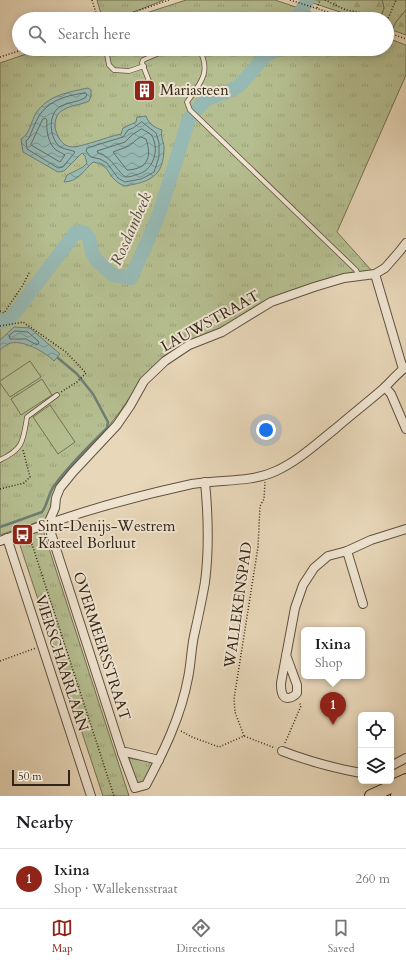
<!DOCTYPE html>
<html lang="en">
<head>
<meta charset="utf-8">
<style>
  body { margin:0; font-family:Cardo,serif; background:#f2f2f2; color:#202124 }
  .controls { position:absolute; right:12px; bottom:12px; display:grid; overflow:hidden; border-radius:6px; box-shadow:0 2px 10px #0003 }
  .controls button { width:36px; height:36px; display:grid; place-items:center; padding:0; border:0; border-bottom:1px solid #e0e0e0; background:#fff; color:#202124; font:20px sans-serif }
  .scale { position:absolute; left:12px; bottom:10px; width:58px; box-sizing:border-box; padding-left:4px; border:2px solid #312417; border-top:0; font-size:11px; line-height:14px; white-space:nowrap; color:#312417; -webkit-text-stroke:3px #f0e5d2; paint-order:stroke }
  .you { position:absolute; left:266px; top:430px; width:14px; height:14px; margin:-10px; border:3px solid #fff; border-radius:50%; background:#1a73e8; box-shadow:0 0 0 6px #1a73e833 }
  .badge { display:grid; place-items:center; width:26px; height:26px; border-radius:50%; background:#8f2418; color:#fff; font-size:13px; font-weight:700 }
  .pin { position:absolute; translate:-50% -33px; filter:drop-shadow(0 1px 2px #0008) }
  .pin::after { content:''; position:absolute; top:21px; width:14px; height:12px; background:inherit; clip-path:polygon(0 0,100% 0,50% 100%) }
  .popup { position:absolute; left:301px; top:627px; width:64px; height:52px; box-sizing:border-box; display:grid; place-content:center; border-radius:6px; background:#fff; filter:drop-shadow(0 1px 3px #0005); font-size:13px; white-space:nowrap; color:#757577 }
  .popup b { font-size:15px; color:#202124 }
  .popup::after { content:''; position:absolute; left:50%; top:100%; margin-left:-8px; border:8px solid transparent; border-top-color:#fff }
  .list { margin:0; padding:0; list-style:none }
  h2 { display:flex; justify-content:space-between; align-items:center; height:52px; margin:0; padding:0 16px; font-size:17px }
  h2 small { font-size:13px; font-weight:400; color:#757577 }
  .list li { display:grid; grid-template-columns:26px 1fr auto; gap:12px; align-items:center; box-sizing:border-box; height:60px; padding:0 16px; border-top:1px solid #e0e0e0 }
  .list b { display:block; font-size:15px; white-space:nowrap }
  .list p { margin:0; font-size:13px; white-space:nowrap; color:#757577 }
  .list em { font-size:13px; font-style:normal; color:#757577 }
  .icon { flex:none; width:22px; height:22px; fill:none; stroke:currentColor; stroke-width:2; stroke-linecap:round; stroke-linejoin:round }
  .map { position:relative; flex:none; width:406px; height:796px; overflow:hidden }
  .search { position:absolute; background:#fff; box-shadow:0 2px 10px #0003; left:12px; right:12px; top:12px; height:44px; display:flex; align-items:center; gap:10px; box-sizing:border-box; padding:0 14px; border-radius:22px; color:#757577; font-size:15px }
  .sheet { height:112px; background:#fff }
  nav { display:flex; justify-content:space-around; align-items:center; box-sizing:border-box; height:56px; border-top:1px solid #e0e0e0; background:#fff; font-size:11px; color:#757577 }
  nav a { display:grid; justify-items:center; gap:2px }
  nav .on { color:#8f2418 }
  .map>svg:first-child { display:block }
  .grass { fill:url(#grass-tufts); stroke:#737154 }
  .forest { fill:url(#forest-firs); stroke:#737154 }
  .pitch { fill:#b5be90; stroke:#737154 }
  .water { fill:url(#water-waves); stroke:#6e7d75 }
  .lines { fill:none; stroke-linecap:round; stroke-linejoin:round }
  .shore { stroke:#646e65; stroke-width:1 }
  .stream { stroke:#6e7d75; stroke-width:2.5 }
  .river { stroke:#97b9b3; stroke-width:14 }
  .lane-casing { stroke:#5f5140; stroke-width:5.5 }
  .street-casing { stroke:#5f5140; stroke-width:10 }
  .primary-casing { stroke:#312417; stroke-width:14 }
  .path { stroke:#312417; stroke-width:1.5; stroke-dasharray:1 2; stroke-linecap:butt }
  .lane { stroke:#f0e5d2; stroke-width:4 }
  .street { stroke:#f0e5d2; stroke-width:8 }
  .primary { stroke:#e8d7b9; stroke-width:12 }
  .labels { text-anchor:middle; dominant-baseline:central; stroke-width:4; stroke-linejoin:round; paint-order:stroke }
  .poi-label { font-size:15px; fill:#312417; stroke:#f0e5d2; text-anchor:start }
  .street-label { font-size:15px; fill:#312417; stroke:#f0e5d2 }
  .water-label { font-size:16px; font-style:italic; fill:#4a493e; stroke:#f0e5d2 }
</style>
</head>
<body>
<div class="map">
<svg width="406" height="796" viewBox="0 0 406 796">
  <defs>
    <pattern id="grass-tufts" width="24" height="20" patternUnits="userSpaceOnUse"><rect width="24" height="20" fill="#b5be90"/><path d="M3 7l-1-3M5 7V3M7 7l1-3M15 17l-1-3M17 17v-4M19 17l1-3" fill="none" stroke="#9ca37b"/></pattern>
    <pattern id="forest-firs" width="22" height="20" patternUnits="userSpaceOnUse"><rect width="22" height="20" fill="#b5be90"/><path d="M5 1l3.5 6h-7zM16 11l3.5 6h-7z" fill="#9ca37b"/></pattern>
    <pattern id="water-waves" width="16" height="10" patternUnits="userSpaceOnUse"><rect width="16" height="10" fill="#97b9b3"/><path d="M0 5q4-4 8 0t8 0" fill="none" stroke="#7c9691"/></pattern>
  </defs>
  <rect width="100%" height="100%" fill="#e8d7b9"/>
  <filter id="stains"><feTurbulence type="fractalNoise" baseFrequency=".005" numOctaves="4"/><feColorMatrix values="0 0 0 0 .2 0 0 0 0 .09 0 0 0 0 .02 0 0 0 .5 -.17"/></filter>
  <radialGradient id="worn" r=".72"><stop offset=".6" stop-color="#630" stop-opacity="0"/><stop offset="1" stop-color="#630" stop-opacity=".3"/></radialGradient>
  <g class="grass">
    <path d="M97,0H164C148,6 119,20 102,17Z"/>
    <polygon points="186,0 275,0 331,19 128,19"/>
    <polygon points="382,0 406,0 406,10 396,22 392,30 387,28 387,19 380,19 384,8"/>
    <polygon points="387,38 406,45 406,75 337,232 372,271 321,282 221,330 177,347 142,379 122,409 87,454 57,485 49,518 0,535 0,63 41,49 387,49"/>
    <polygon points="43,530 129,796 103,796 18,539"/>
    <polygon points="128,758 152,762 152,765 143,783 136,782"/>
  </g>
  <g class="forest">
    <polygon points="304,0 382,0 384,8 380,19 361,19"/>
    <polygon points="406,10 406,35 392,30 396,22"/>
  </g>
  <g class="pitch">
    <polygon points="30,361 41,377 10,397 0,383 0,381"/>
    <polygon points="42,379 52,395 21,415 11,399"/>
    <polygon points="50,405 75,442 58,454 33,417"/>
  </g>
  <g class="water">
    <path d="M88,88L91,90V96L89,101C81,105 71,105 63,110C57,113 55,120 55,126C55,130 57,134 59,138C67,153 81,145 94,142C103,139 112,136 121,134L123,128L136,122L137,117L146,116C148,123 155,128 162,130C160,137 164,141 164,148C164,177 149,182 125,186C122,185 118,183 116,181C107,173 108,164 93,162C84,170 78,182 64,182L67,175L83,167L87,163L85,156L82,153L64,171L58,172L23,152L21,139C30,134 31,121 36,113C48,95 69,92 88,88Z"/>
    <path d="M14,327L30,328L60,354L54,361C45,352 21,338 8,344C5,346 2,348 0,350V340Z"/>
  </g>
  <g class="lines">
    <g class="shore">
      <path d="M85,93L87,95L85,98C78,102 69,102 61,106C48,113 49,135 58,145C63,150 70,149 75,152L63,167L58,168L27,149L26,141L29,138C32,131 35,123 39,116C49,100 68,95 85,93Z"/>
      <path d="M43,119L45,118L47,120C46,129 48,144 56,150C59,152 62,153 65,155L60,162L31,145Z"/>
      <polygon points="142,122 156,133 159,143 159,156 157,163 154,172 149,175 141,179 125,182 118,178 107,163 100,159 91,157 86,151 87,148 123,137 128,130 133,128"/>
      <path d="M142,129C145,131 150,133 152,136C160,151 153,172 135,175C133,176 129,177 126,177C119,175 113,157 98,153L97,151L125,142L132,135Z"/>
      <path d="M141,137L146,139C152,157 148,169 127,170L113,152L129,146L136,140Z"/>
      <polygon points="15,331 28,332 38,341 39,343 37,345 26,339 10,339 9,336"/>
    </g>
    <path class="stream" d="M0,527L42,512C48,504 48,494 54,486C69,465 89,446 107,428L108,422L93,394L77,374L58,358"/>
    <g class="river">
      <polyline points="296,19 308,0"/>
      <polyline points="0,321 1,322 9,319 17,310 76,232 85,233 89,238 92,252 97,261 113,275 131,278 148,240 160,211 189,119 206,99 225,93 239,86 265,56 277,49"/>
    </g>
    <defs>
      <g id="lane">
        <polyline points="106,49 109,65 114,70 129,71 144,66"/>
        <path d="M199,49C212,72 200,84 187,102L190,110L356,270L359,276"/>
        <polyline points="149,81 142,63 143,60 157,54 165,49"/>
        <path d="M0,460C23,449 23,442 27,417L57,395"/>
      </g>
      <g id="street">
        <polyline points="375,274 403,369"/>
        <polyline points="385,387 391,394 406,429"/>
        <path d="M48,524L122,753L135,788L146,785C164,751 181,716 188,678C191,664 191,650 194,636C198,618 202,600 205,582C209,551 208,513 205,482"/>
        <polyline points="48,524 55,508 56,498 60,488 73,472 117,425 130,406 144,381 165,361 189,345 222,332 271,302 314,287 344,278 375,274 385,268 399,252 406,243"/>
        <polyline points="7,538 91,796"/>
        <path d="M0,541C62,517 127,498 192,484C220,479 250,483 276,471C298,461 316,444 335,429C351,415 368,402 384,388C391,381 398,373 406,367"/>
        <polyline points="347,551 363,604"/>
        <path d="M286,655L297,685V693C293,698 284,701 282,693C281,690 281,686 281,683L295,608L303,585L314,568L328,556L347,551L371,540L406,529"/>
        <path d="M282,751C308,761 333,768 361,773"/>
        <polyline points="122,753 126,752 159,760"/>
        <polyline points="391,766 406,758"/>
      </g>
      <g id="primary">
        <polyline points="371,796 406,780"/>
        <polyline points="397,796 406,792"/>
      </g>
    </defs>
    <use href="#lane" class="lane-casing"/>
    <use href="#street" class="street-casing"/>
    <use href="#primary" class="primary-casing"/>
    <g class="path">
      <polyline points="92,0 98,19"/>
      <polyline points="290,0 350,19"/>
      <polyline points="325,0 346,10 358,12 379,19"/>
      <polyline points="317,8 320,0"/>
      <polyline points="114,19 169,0"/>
      <polyline points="387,21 396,0"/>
      <polyline points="387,32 406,39"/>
      <polyline points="0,57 25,49"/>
      <polyline points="0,311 4,313 23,285 30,271"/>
      <polyline points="0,326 23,322 66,352 86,373 77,382 61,392"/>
      <polyline points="0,489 24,483 30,477 23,450"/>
      <polyline points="30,538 114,796"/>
      <polyline points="0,661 36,648"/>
      <polyline points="181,731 192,737 219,747 244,736 275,748"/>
      <polyline points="244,736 235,712 234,699 258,547 260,506 264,499 265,482"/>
      <polyline points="285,743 301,706 299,702"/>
    </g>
    <use href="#lane" class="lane"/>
    <use href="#street" class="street"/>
    <use href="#primary" class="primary"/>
  </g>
  <defs>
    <symbol id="building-square" viewBox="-11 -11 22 22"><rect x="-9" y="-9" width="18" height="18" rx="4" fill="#8f2418" stroke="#f0e5d2"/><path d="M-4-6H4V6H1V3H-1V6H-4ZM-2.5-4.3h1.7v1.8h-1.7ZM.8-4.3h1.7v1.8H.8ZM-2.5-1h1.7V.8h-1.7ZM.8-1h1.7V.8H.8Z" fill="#fff"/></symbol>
    <symbol id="bus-square" viewBox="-11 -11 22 22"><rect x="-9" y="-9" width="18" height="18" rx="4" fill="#8f2418" stroke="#f0e5d2"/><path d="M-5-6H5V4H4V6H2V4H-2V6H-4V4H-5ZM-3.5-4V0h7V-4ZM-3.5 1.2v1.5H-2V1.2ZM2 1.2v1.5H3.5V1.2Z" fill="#fff"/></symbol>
  </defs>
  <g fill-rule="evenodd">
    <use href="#building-square" x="132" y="78" width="25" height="25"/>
    <use href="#bus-square" x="10" y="522" width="25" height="25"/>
  </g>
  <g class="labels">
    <g class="poi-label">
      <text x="160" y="90">Mariasteen</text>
      <text x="38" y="526">Sint-Denijs-Westrem<tspan x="38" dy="17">Kasteel Borluut</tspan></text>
    </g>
    <g class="street-label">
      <text transform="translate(210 321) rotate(-29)">LAUWSTRAAT</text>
      <text transform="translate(238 605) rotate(-82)">WALLEKENSPAD</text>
      <text transform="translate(102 646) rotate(72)">OVERMEERSSTRAAT</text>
      <text transform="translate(62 663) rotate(72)">VIERSCHAARLAAN</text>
    </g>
    <g class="water-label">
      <text transform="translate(131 229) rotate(-66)">Rosdambeek</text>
    </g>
  </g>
  <rect width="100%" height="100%" filter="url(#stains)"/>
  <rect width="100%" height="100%" fill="url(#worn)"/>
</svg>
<div class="controls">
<button><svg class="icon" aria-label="locate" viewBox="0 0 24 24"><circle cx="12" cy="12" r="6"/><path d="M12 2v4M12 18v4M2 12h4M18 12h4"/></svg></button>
<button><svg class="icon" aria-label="layers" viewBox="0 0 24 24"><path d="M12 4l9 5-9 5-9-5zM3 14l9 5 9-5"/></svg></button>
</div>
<div class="scale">50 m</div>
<div class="you"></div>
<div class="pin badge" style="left:333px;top:725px">1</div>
<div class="popup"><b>Ixina</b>Shop</div>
<div class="search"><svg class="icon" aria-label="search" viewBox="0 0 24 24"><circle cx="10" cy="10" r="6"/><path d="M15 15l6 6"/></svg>Search here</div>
</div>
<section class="sheet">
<h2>Nearby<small></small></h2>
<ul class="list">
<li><span class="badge">1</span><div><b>Ixina</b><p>Shop · Wallekensstraat</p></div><em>260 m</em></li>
</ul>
</section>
<nav>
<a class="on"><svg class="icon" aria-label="map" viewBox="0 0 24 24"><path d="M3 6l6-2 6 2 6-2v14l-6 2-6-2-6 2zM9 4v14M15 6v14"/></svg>Map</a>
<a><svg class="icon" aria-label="directions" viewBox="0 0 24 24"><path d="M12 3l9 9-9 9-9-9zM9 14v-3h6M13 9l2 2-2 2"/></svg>Directions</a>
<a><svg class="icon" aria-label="saved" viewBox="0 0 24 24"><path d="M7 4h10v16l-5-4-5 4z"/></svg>Saved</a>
</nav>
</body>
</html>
